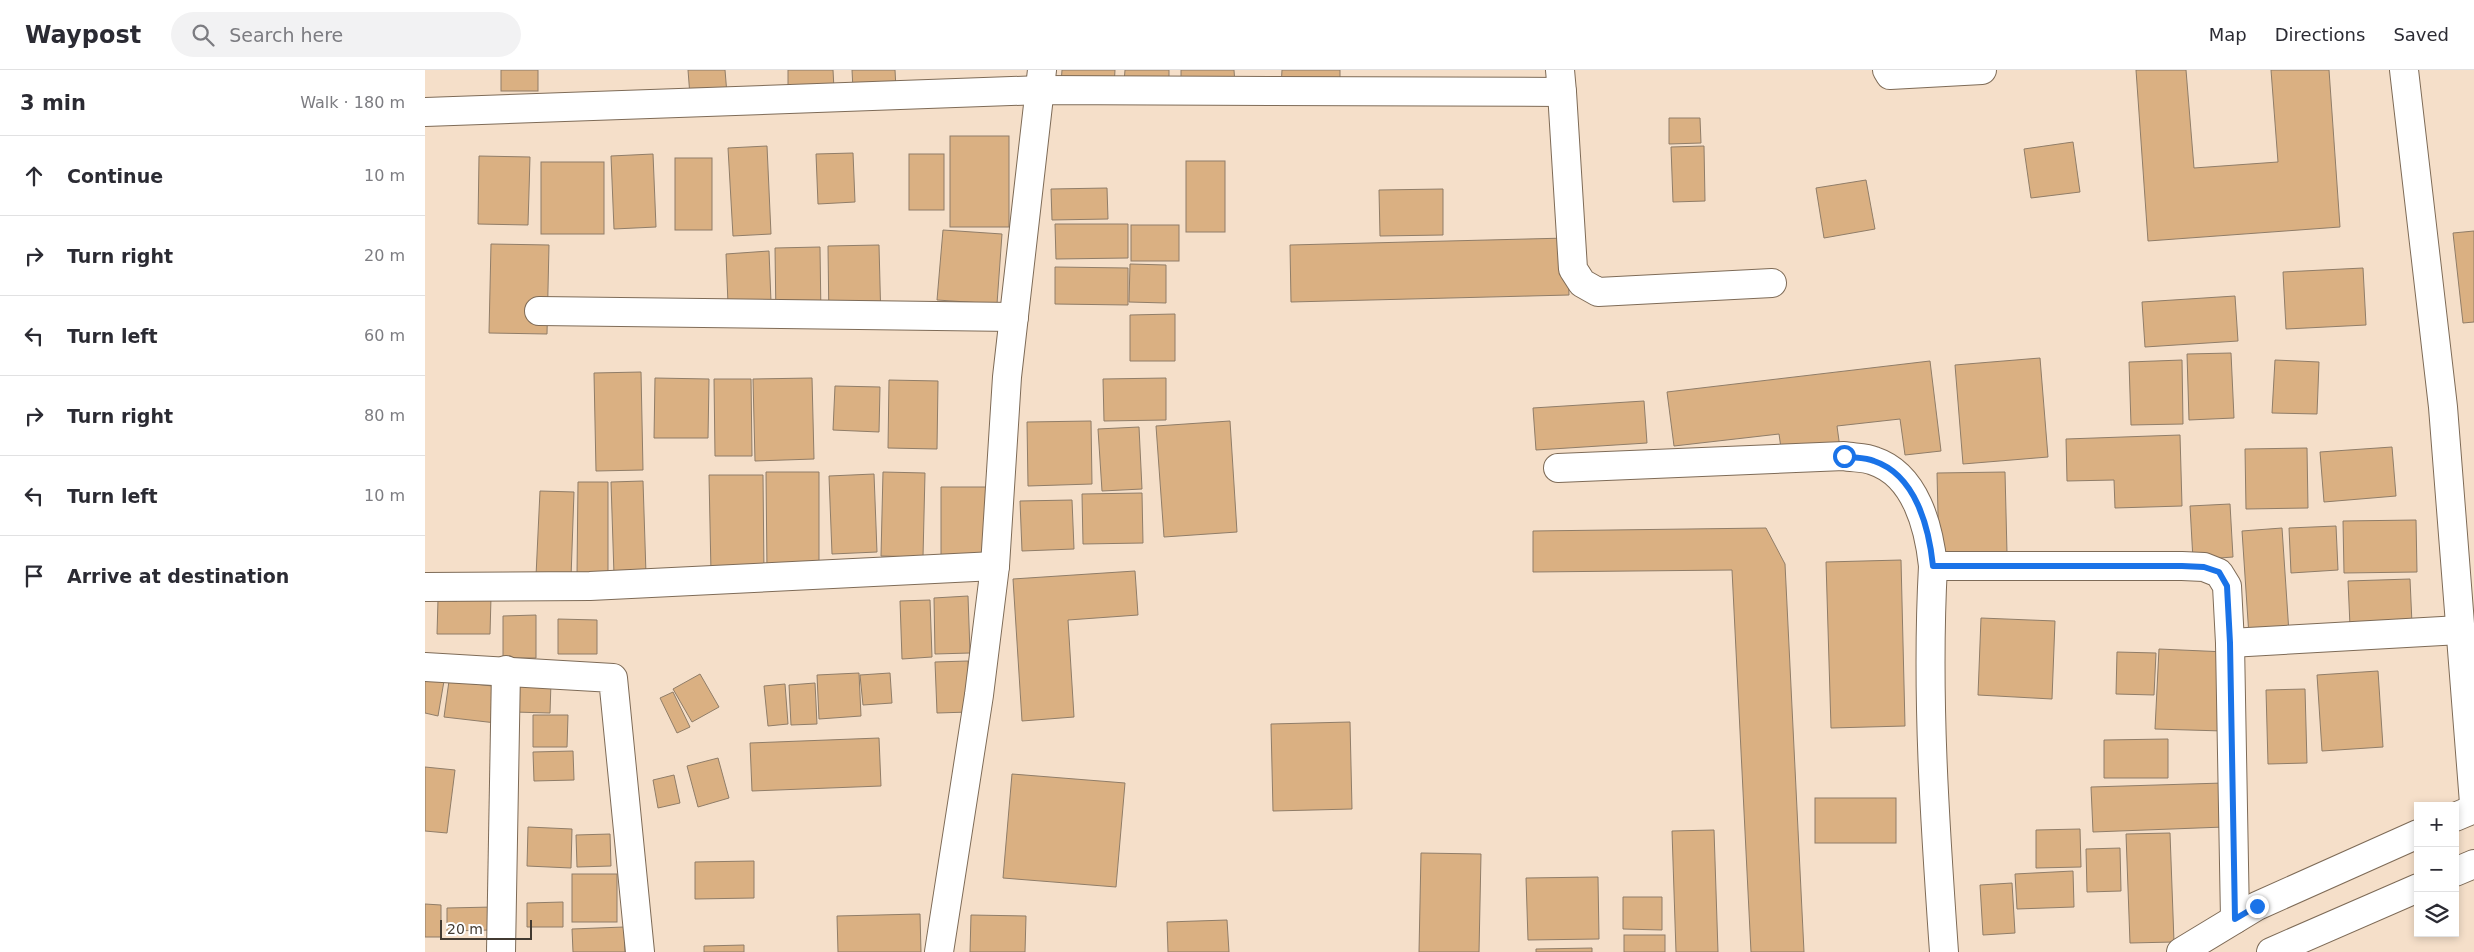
<!DOCTYPE html>
<html lang="en">
<head>
<meta charset="utf-8">
<style>
  body { margin:0; font-family:"DejaVu Sans",sans-serif; background:#f2f2f3; color:#2b2b33 }
  .controls { position:absolute; right:15px; bottom:15px; display:grid; overflow:hidden; border-radius:0px; box-shadow:0 2px 8px #0003 }
  .controls button { width:45px; height:45px; display:grid; place-items:center; padding:0; border:0; border-bottom:1px solid #e1e1e2; background:#fff; color:#2b2b33; font:25px sans-serif }
  .scale { position:absolute; left:15px; bottom:12px; width:92px; box-sizing:border-box; padding-left:5px; border:2px solid #423a31; border-top:0; font-size:14px; line-height:18px; white-space:nowrap; color:#423a31; -webkit-text-stroke:4px #fff; paint-order:stroke }
  .stop { position:absolute; width:15px; height:15px; margin:-11px; border:4px solid #1a73e8; border-radius:50%; background:#fff }
  .stop.end { background:#1a73e8; border-color:#fff; box-shadow:0 1px 5px #0008 }
  .list { margin:0; padding:0; list-style:none }
  h2 { display:flex; justify-content:space-between; align-items:center; height:65px; margin:0; padding:0 20px; font-size:21px }
  h2 small { font-size:16px; font-weight:400; color:#7c7c81 }
  .list li { display:grid; grid-template-columns:32px 1fr auto; gap:15px; align-items:center; box-sizing:border-box; height:80px; padding:0 20px; border-top:1px solid #e1e1e2 }
  .list b { display:block; font-size:19px; white-space:nowrap }
  .list em { font-size:16px; font-style:normal; color:#7c7c81 }
  .icon { flex:none; width:28px; height:28px; fill:none; stroke:currentColor; stroke-width:2; stroke-linecap:round; stroke-linejoin:round }
  .map { position:relative; flex:none; width:2049px; height:882px; overflow:hidden }
  header { display:flex; align-items:center; gap:30px; box-sizing:border-box; height:70px; padding:0 25px; background:#fff; border-bottom:1px solid #e1e1e2 }
  header strong { font-size:24px }
  nav { display:flex; gap:28px; margin-inline-start:auto; font-size:18px }
  .search { width:350px; height:45px; background:#f2f2f3; display:flex; align-items:center; gap:12px; box-sizing:border-box; padding:0 18px; border-radius:28px; color:#7c7c81; font-size:19px }
  main { display:flex }
  aside { flex:1; background:#fff }
  .map>svg:first-child { display:block }
  .building { fill:#dab082; stroke:#907d68 }
  .lines { fill:none; stroke-linecap:round; stroke-linejoin:round }
  .minor-casing { stroke:#7e6b57; stroke-width:30 }
  .major-casing { stroke:#7e6b57; stroke-width:30 }
  .minor { stroke:#fff; stroke-width:28 }
  .major { stroke:#fff; stroke-width:28 }
  .route { stroke:#1a73e8; stroke-width:6 }
</style>
</head>
<body>
<header>
<strong>Waypost</strong>
<div class="search"><svg class="icon" aria-label="search" viewBox="0 0 24 24"><circle cx="10" cy="10" r="6"/><path d="M15 15l6 6"/></svg>Search here</div>
<nav><a>Map</a><a>Directions</a><a>Saved</a></nav>
</header>
<main>
<aside>
<h2>3 min<small>Walk · 180 m</small></h2>
<ul class="list">
<li><svg class="icon" aria-label="ahead" viewBox="0 0 24 24"><path d="M12 20V5M6 11l6-6 6 6"/></svg><div><b>Continue</b></div><em>10 m</em></li>
<li><svg class="icon" aria-label="right" viewBox="0 0 24 24"><path d="M7 20v-9h11M14 6l5 5-5 5"/></svg><div><b>Turn right</b></div><em>20 m</em></li>
<li><svg class="icon" aria-label="left" viewBox="0 0 24 24"><path d="M17 20v-9H6M10 6l-5 5 5 5"/></svg><div><b>Turn left</b></div><em>60 m</em></li>
<li><svg class="icon" aria-label="right" viewBox="0 0 24 24"><path d="M7 20v-9h11M14 6l5 5-5 5"/></svg><div><b>Turn right</b></div><em>80 m</em></li>
<li><svg class="icon" aria-label="left" viewBox="0 0 24 24"><path d="M17 20v-9H6M10 6l-5 5 5 5"/></svg><div><b>Turn left</b></div><em>10 m</em></li>
<li><svg class="icon" aria-label="arrive" viewBox="0 0 24 24"><path d="M6 21V4h12l-3 4 3 4H6"/></svg><div><b>Arrive at destination</b></div></li>
</ul>
</aside>
<div class="map">
<svg width="2049" height="882" viewBox="0 0 2049 882">
  <rect width="100%" height="100%" fill="#f5dfc9"/>
  <g class="building">
    <rect x="76" y="0" width="37" height="21"/>
    <polygon points="263,0 300,0 302,24 265,26"/>
    <polygon points="363,0 408,0 409,19 363,20"/>
    <polygon points="427,0 470,0 471,19 428,20"/>
    <polygon points="637,0 690,0 689,17 636,14"/>
    <polygon points="700,0 744,0 744,13 699,12"/>
    <polygon points="756,0 809,0 810,14 756,15"/>
    <polygon points="857,0 915,0 915,19 856,18"/>
    <polygon points="1711,0 1761,0 1769,98 1853,92 1846,0 1904,0 1915,157 1723,171"/>
    <polygon points="1244,48 1275,48 1276,73 1244,74"/>
    <rect x="525" y="66" width="59" height="91"/>
    <polygon points="1648,72 1655,122 1606,128 1599,79"/>
    <polygon points="342,76 346,164 308,166 303,78"/>
    <polygon points="1279,76 1280,131 1248,132 1246,77"/>
    <polygon points="428,83 430,132 393,134 391,84"/>
    <polygon points="228,84 231,157 189,159 186,86"/>
    <rect x="484" y="84" width="35" height="56"/>
    <polygon points="54,86 105,87 103,155 53,154"/>
    <rect x="250" y="88" width="37" height="72"/>
    <rect x="761" y="91" width="39" height="71"/>
    <rect x="116" y="92" width="63" height="72"/>
    <polygon points="1441,110 1450,159 1399,168 1391,118"/>
    <polygon points="682,118 683,149 627,150 626,119"/>
    <polygon points="1018,119 1018,165 955,166 954,120"/>
    <polygon points="630,154 703,154 703,188 631,189"/>
    <rect x="706" y="155" width="48" height="36"/>
    <polygon points="518,160 577,164 572,234 512,230"/>
    <polygon points="2049,161 2049,252 2038,253 2028,163"/>
    <polygon points="1142,168 1144,225 866,232 865,175"/>
    <polygon points="66,174 124,175 122,264 64,263"/>
    <polygon points="454,175 456,253 404,254 403,176"/>
    <polygon points="395,177 396,247 351,248 350,178"/>
    <polygon points="344,181 346,232 303,234 301,184"/>
    <polygon points="705,194 741,195 741,233 704,232"/>
    <polygon points="630,197 703,198 703,235 630,234"/>
    <polygon points="1938,198 1941,255 1861,259 1858,202"/>
    <polygon points="1810,226 1813,271 1720,277 1717,232"/>
    <polygon points="750,244 750,291 705,291 705,245"/>
    <polygon points="1806,283 1809,348 1764,350 1762,284"/>
    <polygon points="1615,288 1623,387 1538,394 1530,295"/>
    <polygon points="1757,290 1758,354 1706,355 1704,292"/>
    <polygon points="1850,290 1894,292 1892,344 1847,343"/>
    <polygon points="1505,291 1516,381 1480,385 1475,349 1412,356 1415,378 1357,385 1354,364 1249,376 1242,322"/>
    <polygon points="216,302 218,400 171,401 169,303"/>
    <polygon points="230,308 284,309 283,368 229,368"/>
    <polygon points="387,308 389,389 330,391 328,309"/>
    <polygon points="741,308 741,350 679,351 678,309"/>
    <polygon points="289,309 326,309 327,386 290,386"/>
    <polygon points="464,310 513,311 512,379 463,378"/>
    <polygon points="410,316 455,317 454,362 408,360"/>
    <polygon points="1219,331 1222,373 1111,380 1108,338"/>
    <polygon points="666,351 667,414 603,416 602,352"/>
    <polygon points="805,351 812,462 739,467 731,356"/>
    <polygon points="714,357 717,419 677,421 673,359"/>
    <polygon points="1755,365 1757,436 1690,438 1689,410 1642,411 1641,369"/>
    <polygon points="1967,377 1971,426 1899,432 1895,382"/>
    <polygon points="1882,378 1883,438 1821,439 1820,379"/>
    <polygon points="341,402 394,402 394,501 342,502"/>
    <polygon points="458,402 500,403 498,487 456,486"/>
    <polygon points="1580,402 1582,483 1514,484 1512,403"/>
    <polygon points="449,404 452,482 407,484 404,406"/>
    <polygon points="284,405 338,405 339,503 286,503"/>
    <polygon points="218,411 221,504 189,505 186,412"/>
    <polygon points="153,412 183,412 183,506 152,505"/>
    <polygon points="516,417 564,417 565,487 516,488"/>
    <polygon points="115,421 149,422 146,508 111,506"/>
    <polygon points="717,423 718,473 658,474 657,424"/>
    <polygon points="647,430 649,479 597,481 595,431"/>
    <polygon points="1805,434 1808,487 1768,490 1765,436"/>
    <polygon points="1991,450 1992,502 1919,503 1918,451"/>
    <polygon points="1911,456 1913,500 1866,503 1864,458"/>
    <polygon points="1341,458 1360,494 1379,882 1326,882 1307,500 1108,502 1108,461"/>
    <polygon points="1857,458 1864,563 1824,566 1817,461"/>
    <polygon points="1476,490 1480,656 1406,658 1401,492"/>
    <polygon points="710,501 713,545 643,550 649,647 597,651 588,509"/>
    <polygon points="1985,509 1987,554 1925,556 1923,511"/>
    <polygon points="33,526 66,527 65,564 12,564 13,530 32,531"/>
    <polygon points="543,526 545,583 510,584 509,528"/>
    <polygon points="505,530 507,587 477,589 475,531"/>
    <polygon points="111,545 111,588 78,588 78,546"/>
    <polygon points="1556,548 1630,551 1627,629 1553,625"/>
    <polygon points="133,549 172,550 172,584 133,584"/>
    <polygon points="1734,579 1801,582 1798,661 1730,659"/>
    <polygon points="1692,582 1731,583 1729,625 1691,624"/>
    <polygon points="543,591 545,642 512,643 510,592"/>
    <polygon points="1953,601 1958,677 1897,681 1892,605"/>
    <polygon points="434,603 436,646 394,649 392,605"/>
    <polygon points="465,603 467,633 438,635 435,605"/>
    <polygon points="275,604 294,637 267,652 248,619"/>
    <polygon points="0,608 19,611 13,646 0,643"/>
    <polygon points="90,610 126,612 125,643 89,642"/>
    <polygon points="24,611 76,617 71,653 19,647"/>
    <polygon points="390,613 392,654 366,655 364,615"/>
    <polygon points="360,614 363,654 343,656 339,616"/>
    <polygon points="1880,619 1882,693 1843,694 1841,620"/>
    <polygon points="248,622 265,657 252,663 235,628"/>
    <polygon points="108,645 143,645 142,677 108,677"/>
    <polygon points="925,652 927,739 848,741 846,654"/>
    <polygon points="454,668 456,716 327,721 325,673"/>
    <polygon points="1743,669 1743,708 1679,708 1679,670"/>
    <polygon points="148,681 149,710 109,711 108,682"/>
    <polygon points="293,688 304,728 273,737 262,696"/>
    <polygon points="0,697 30,700 22,763 0,761"/>
    <polygon points="587,704 700,713 691,817 578,808"/>
    <polygon points="249,705 255,733 233,738 228,710"/>
    <polygon points="1798,713 1799,757 1668,762 1666,717"/>
    <rect x="1390" y="728" width="81" height="45"/>
    <polygon points="103,757 147,759 146,798 102,796"/>
    <polygon points="1655,759 1656,797 1611,798 1611,760"/>
    <polygon points="1289,760 1293,882 1251,882 1247,761"/>
    <polygon points="1745,763 1749,872 1705,873 1701,764"/>
    <polygon points="185,764 186,796 152,797 151,765"/>
    <polygon points="1695,778 1696,821 1662,822 1661,779"/>
    <polygon points="996,783 1056,784 1054,882 994,882"/>
    <polygon points="329,791 329,828 270,829 270,792"/>
    <polygon points="1648,801 1649,837 1592,839 1590,804"/>
    <rect x="147" y="804" width="45" height="48"/>
    <polygon points="1173,807 1174,869 1103,870 1101,808"/>
    <polygon points="1587,813 1590,863 1558,865 1555,815"/>
    <polygon points="1198,827 1237,827 1237,860 1198,859"/>
    <polygon points="138,832 138,857 102,857 102,833"/>
    <polygon points="0,834 16,835 16,867 0,867"/>
    <polygon points="68,837 68,860 22,861 22,838"/>
    <polygon points="495,844 496,882 413,882 412,846"/>
    <polygon points="546,845 601,846 600,882 545,882"/>
    <polygon points="802,850 804,882 743,882 742,852"/>
    <polygon points="199,857 200,882 148,882 147,859"/>
    <rect x="1199" y="865" width="41" height="17"/>
    <polygon points="319,875 319,882 279,882 279,876"/>
    <polygon points="1167,878 1167,882 1111,882 1111,879"/>
  </g>
  <g class="lines">
    <defs>
      <g id="minor">
        <polyline points="1462,0 1465,5 1557,0"/>
        <polyline points="1979,0 2018,337 2049,733"/>
        <polyline points="1137,22 1148,199 1157,213 1173,222 1347,213"/>
        <polyline points="0,42 616,20 1137,22 1135,0"/>
        <polyline points="114,241 589,247"/>
        <path d="M1133,398L1419,386C1428,388 1440,387 1449,391C1491,405 1504,458 1508,496"/>
        <polyline points="0,517 165,516 570,496"/>
        <polyline points="1805,573 2035,560"/>
        <polyline points="0,597 188,608 215,882"/>
        <polyline points="76,882 81,600"/>
        <polyline points="514,882 554,625 570,496 582,307 617,0"/>
        <path d="M1519,882C1510,754 1501,625 1508,496H1757L1779,497L1794,503L1802,516L1805,573L1810,849"/>
      </g>
      <g id="major">
        <polyline points="2030,747 2049,739"/>
        <polyline points="2030,802 2049,794"/>
        <polyline points="1756,882 1832,836 1993,764"/>
        <polyline points="1846,882 1993,818"/>
      </g>
    </defs>
    <use href="#minor" class="minor-casing"/>
    <use href="#major" class="major-casing"/>
    <use href="#minor" class="minor"/>
    <use href="#major" class="major"/>
  </g>
  <g class="lines">
    <path class="route" d="M1419,386C1428,388 1440,387 1449,391C1491,405 1504,458 1508,496H1757L1779,497L1794,502L1802,516L1805,573L1810,849L1832,836"/>
  </g>
</svg>
<div class="controls">
<button>+</button>
<button>−</button>
<button><svg class="icon" aria-label="layers" viewBox="0 0 24 24"><path d="M12 4l9 5-9 5-9-5zM3 14l9 5 9-5"/></svg></button>
</div>
<div class="scale">20 m</div>
<div class="stop" style="left:1419px;top:386px"></div>
<div class="stop end" style="left:1832px;top:836px"></div>
</div>
</main>
</body>
</html>
